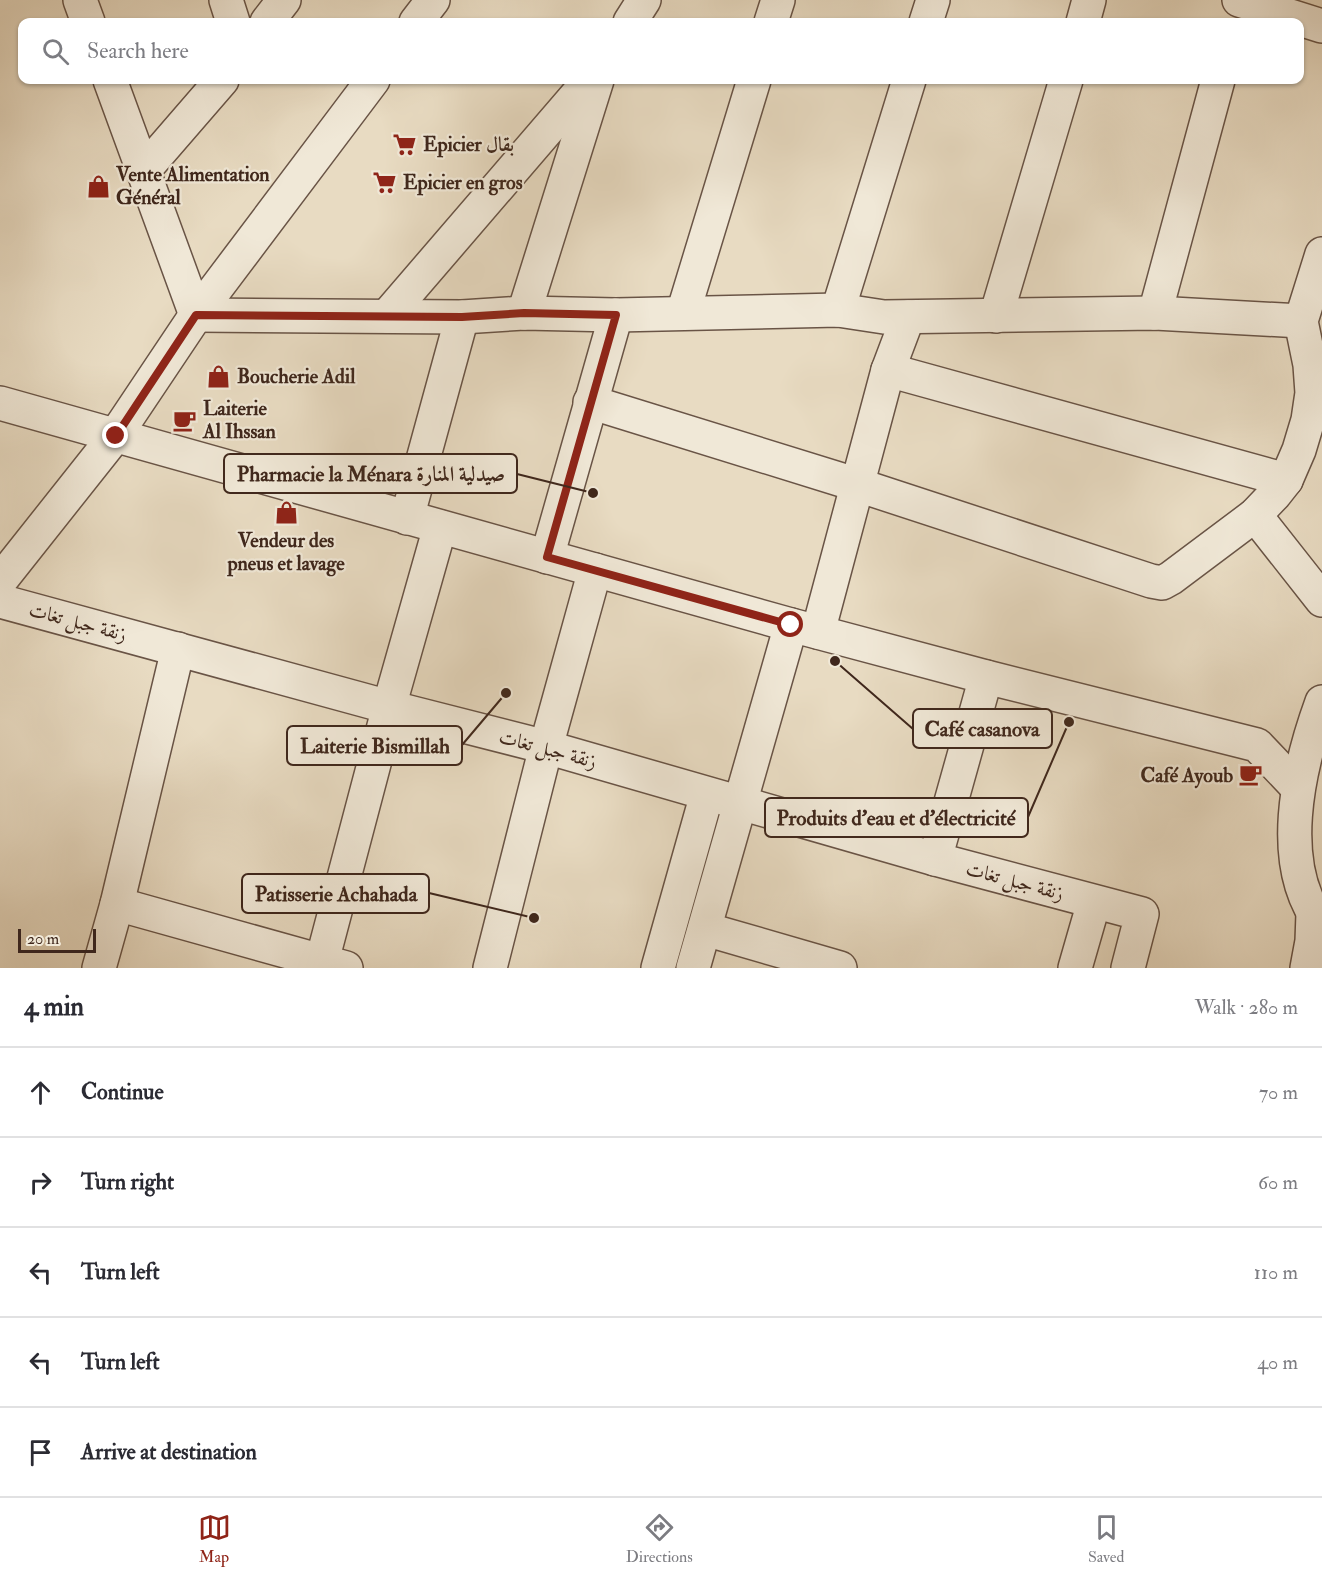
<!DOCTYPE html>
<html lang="en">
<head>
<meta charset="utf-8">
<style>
  body { margin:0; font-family:"IM FELL Double Pica",Amiri,serif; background:#f2f2f3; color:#2b2b33 }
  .scale { position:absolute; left:18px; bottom:15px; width:78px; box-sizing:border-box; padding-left:6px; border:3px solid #3f271c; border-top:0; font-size:16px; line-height:21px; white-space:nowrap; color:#3f271c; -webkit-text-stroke:4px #f0e8d7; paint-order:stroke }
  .stop { position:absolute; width:18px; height:18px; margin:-14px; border:4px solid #8f2418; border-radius:50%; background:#fff }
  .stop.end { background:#8f2418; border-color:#fff; box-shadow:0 2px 6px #0008 }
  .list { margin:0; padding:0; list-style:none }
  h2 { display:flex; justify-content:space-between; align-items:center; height:78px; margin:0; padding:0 24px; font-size:26px }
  h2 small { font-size:20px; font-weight:400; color:#7c7c81 }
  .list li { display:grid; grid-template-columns:39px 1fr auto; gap:18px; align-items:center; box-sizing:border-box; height:90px; padding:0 24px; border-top:2px solid #e1e1e2 }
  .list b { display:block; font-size:22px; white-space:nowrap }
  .list em { font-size:20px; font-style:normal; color:#7c7c81 }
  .icon { flex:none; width:33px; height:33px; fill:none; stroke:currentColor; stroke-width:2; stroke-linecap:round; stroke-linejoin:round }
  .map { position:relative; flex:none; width:1322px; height:968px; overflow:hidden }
  .search { position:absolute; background:#fff; box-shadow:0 2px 4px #0004; left:18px; right:18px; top:18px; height:66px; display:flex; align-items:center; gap:15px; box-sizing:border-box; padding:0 21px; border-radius:12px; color:#7c7c81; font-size:22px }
  .sheet { height:528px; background:#fff }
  nav { display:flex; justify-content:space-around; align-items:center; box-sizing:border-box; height:84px; border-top:2px solid #e1e1e2; background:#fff; font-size:16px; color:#7c7c81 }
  nav a { display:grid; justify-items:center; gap:3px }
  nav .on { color:#8f2418 }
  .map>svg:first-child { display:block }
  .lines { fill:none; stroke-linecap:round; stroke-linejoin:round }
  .minor-casing { stroke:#695446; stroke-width:36 }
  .minor { stroke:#f0e8d7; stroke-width:33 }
  .route { stroke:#8f2418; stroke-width:8 }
  .labels { text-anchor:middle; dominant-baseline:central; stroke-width:4.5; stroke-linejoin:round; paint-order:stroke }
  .poi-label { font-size:20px; font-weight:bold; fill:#3f271c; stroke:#f0e8d7; text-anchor:start }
  .street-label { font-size:20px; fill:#3f271c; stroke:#f0e8d7 }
  .leader { fill:none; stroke:#3f271c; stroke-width:2 }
  .callout-dot { fill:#3f271c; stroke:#f0e8d7; stroke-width:2 }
  .callout { fill:#f0e8d7; stroke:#3f271c; stroke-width:2 }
  .callout-label { font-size:21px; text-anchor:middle; font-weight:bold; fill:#3f271c }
</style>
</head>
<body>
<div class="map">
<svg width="1322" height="968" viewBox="0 0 1322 968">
  <rect width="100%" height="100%" fill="#e8dbc2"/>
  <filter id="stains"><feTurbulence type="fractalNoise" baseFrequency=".00333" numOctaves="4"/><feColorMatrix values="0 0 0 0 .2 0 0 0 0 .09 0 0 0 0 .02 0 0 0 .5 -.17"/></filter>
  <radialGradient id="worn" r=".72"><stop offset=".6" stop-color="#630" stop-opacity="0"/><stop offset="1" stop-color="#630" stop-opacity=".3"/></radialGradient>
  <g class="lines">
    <defs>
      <g id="minor">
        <polyline points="80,0 88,22"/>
        <polyline points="226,0 233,22"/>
        <polyline points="1239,0 1322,26"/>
        <polyline points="267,22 284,0"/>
        <polyline points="416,22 433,0"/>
        <polyline points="630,22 644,0"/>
        <polyline points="771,22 778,0"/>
        <polyline points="926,22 933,0"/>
        <polyline points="1083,22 1089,0"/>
        <polyline points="110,80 196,315 462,317 524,313 616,315 838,310 884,317 1155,313 1301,321"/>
        <polyline points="145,169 222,80"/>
        <polyline points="838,310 909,80"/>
        <polyline points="524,313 597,80"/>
        <polyline points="683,313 754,80"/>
        <polyline points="1155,313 1218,80"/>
        <polyline points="387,316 590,80"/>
        <polyline points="996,316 1066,80"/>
        <polyline points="888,370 1286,480"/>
        <polyline points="590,402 858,485 1151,581 1162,583 1171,578 1255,515 1275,494 1286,480 1299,450 1308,420 1312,393 1310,365 1301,321 1322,254"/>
        <polyline points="0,403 791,625 986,677 1257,745 1298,788"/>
        <polyline points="1255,515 1322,600"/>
        <polyline points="407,518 462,317"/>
        <polyline points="547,557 616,315"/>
        <polyline points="0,581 115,436 196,315 373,80"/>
        <polyline points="0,601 389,707 546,747 935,859 1142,914 1128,968"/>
        <polyline points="818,632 888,370 908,317"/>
        <path d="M1322,702C1298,768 1275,865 1322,925"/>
        <polyline points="935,859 986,677"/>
        <polyline points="117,904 346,968"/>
        <polyline points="705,929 840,968"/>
        <polyline points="322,961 389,707 440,527"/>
        <polyline points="99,968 117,904 178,649"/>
        <polyline points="490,968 546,747 595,570"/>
        <polyline points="658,968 707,794"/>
        <polyline points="693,968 791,625"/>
        <polyline points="1075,968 1094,902"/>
        <polyline points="1307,968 1312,941 1313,913"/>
      </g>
    </defs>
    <use href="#minor" class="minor-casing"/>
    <use href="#minor" class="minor"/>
  </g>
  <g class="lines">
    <polyline class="route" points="116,436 196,315 462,317 524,313 616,315 547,557 791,625"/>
  </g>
  <defs>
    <symbol id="supermarket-bare" viewBox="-9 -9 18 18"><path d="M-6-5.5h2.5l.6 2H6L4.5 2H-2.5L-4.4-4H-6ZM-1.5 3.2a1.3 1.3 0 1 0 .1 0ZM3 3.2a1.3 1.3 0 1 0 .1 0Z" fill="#8f2418" stroke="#f0e8d7" stroke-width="2.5" paint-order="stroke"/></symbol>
    <symbol id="shop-bare" viewBox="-9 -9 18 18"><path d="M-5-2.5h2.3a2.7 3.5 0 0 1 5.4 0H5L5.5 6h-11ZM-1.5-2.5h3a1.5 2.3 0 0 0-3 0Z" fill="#8f2418" stroke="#f0e8d7" stroke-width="2.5" paint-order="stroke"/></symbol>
    <symbol id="cafe-bare" viewBox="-9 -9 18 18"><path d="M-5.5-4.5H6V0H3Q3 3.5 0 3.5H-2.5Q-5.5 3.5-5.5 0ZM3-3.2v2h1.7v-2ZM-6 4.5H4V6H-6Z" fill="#8f2418" stroke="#f0e8d7" stroke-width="2.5" paint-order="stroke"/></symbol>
  </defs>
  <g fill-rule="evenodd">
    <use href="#supermarket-bare" x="388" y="128" width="33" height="33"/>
    <use href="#supermarket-bare" x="368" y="166" width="33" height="33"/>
    <use href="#shop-bare" x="82" y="170" width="33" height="33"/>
    <use href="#shop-bare" x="202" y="360" width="33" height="33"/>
    <use href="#cafe-bare" x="168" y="404" width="33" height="33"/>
    <use href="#shop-bare" x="270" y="496" width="33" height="33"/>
    <use href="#cafe-bare" x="1234" y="758" width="33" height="33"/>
  </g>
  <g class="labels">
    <g class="poi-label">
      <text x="423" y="144">Epicier بقال</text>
      <text x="116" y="174">Vente Alimentation<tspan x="116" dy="23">Général</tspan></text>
      <text x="403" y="182">Epicier en gros</text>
      <text x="237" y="376">Boucherie Adil</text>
      <text x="203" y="408">Laiterie<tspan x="203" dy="23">Al Ihssan</tspan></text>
      <text x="286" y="540" text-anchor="middle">Vendeur des<tspan x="286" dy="23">pneus et lavage</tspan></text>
      <text x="1233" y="775" text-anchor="end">Café Ayoub</text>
    </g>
    <g class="street-label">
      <text transform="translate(78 622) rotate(15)">زنقة جبل تغات</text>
      <text transform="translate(548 749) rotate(15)">زنقة جبل تغات</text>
      <text transform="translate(1015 881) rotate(15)">زنقة جبل تغات</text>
    </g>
  </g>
  <path class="leader" d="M593 493L517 474M835 661L913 729M506 693L462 745M1069 722L1028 817M534 918L429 893"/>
  <g class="callout-dot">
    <circle cx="593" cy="493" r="6"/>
    <circle cx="835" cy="661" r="6"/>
    <circle cx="506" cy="693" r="6"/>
    <circle cx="1069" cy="722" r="6"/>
    <circle cx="534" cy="918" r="6"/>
  </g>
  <g class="callout">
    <rect x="224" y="454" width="293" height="39" rx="6"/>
    <rect x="913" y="709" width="139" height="39" rx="6"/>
    <rect x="287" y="726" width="175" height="39" rx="6"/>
    <rect x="765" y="798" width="263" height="39" rx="6"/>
    <rect x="242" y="874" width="187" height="39" rx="6"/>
  </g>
  <g class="callout-label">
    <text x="371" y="481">Pharmacie la Ménara صيدلية المنارة</text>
    <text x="982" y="736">Café casanova</text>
    <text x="375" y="753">Laiterie Bismillah</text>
    <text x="896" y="825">Produits d'eau et d'électricité</text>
    <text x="336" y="901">Patisserie Achahada</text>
  </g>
  <rect width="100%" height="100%" filter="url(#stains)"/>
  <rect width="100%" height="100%" fill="url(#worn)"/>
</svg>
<div class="scale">20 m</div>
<div class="stop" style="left:791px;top:625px"></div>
<div class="stop end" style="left:116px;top:436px"></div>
<div class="search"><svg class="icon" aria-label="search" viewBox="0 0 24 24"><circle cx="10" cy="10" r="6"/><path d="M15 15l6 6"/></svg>Search here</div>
</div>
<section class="sheet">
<h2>4 min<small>Walk · 280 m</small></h2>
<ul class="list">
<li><svg class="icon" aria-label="ahead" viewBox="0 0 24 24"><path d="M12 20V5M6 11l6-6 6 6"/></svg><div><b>Continue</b></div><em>70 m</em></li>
<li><svg class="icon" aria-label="right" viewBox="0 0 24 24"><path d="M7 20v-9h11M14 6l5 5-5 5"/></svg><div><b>Turn right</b></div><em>60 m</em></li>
<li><svg class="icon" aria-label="left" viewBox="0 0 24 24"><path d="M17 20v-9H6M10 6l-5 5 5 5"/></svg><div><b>Turn left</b></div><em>110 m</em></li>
<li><svg class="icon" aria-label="left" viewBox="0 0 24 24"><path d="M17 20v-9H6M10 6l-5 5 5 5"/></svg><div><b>Turn left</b></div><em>40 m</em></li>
<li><svg class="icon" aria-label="arrive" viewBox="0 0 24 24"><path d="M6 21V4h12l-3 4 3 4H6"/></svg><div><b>Arrive at destination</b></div></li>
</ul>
</section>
<nav>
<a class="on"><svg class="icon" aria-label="map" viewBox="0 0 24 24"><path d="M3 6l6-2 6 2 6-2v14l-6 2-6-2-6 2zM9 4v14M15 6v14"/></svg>Map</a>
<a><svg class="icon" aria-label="directions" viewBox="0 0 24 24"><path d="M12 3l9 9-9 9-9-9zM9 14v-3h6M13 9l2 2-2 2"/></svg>Directions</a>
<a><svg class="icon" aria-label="saved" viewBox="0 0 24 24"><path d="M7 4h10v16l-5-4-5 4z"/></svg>Saved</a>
</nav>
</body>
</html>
